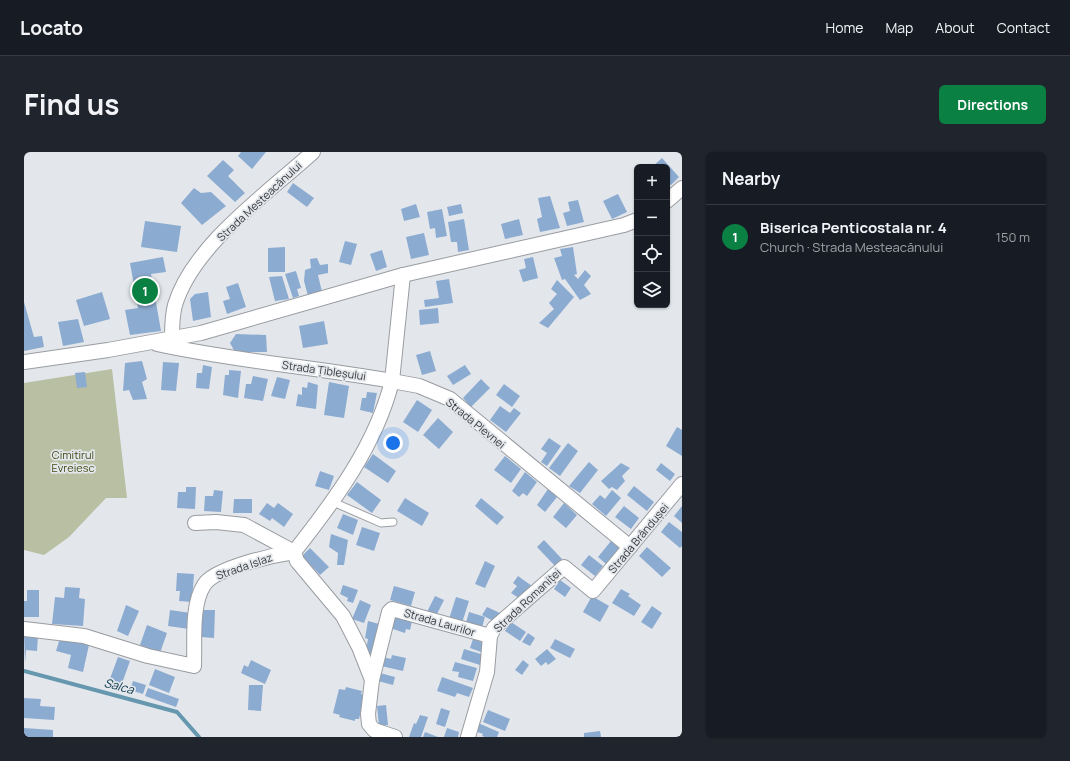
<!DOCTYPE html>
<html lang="en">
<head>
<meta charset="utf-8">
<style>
  body { margin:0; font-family:Manrope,sans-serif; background:#20242c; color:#f1f3f6 }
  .controls { position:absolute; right:12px; top:12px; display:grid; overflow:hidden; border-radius:6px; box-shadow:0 1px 3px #0004 }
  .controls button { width:36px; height:36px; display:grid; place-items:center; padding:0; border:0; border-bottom:1px solid #363941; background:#171b24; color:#f1f3f6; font:20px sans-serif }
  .you { position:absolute; left:369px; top:291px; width:14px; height:14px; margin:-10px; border:3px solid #fff; border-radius:50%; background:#1a73e8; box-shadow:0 0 0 6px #1a73e833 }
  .badge { display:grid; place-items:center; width:26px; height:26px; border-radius:50%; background:#0b8043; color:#fff; font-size:13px; font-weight:700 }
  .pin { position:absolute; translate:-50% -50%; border:2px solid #fff; box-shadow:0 1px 4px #0006 }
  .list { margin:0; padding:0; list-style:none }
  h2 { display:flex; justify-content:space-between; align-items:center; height:52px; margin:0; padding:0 16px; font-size:17px }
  h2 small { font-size:13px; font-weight:400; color:#9ea1a6 }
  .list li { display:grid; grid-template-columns:26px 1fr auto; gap:12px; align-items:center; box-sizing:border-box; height:64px; padding:0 16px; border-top:1px solid #363941 }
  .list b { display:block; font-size:15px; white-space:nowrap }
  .list p { margin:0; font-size:13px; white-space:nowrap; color:#9ea1a6 }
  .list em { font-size:13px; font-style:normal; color:#9ea1a6 }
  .icon { flex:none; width:22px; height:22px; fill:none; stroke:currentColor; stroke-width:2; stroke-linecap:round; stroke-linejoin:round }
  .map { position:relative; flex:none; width:658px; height:585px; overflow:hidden; border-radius:6px }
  header { display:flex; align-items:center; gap:24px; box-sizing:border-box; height:56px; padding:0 20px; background:#171b24; border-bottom:1px solid #363941 }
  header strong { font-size:19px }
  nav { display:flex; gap:22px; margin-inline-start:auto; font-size:14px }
  .intro { display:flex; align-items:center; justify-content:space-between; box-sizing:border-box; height:96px; padding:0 24px }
  h1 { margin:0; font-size:28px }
  .button { padding:10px 18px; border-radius:6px; background:#0b8043; color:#fff; font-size:14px; font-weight:700 }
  main { display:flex; gap:24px; padding:0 24px }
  aside { flex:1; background:#171b24; border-radius:6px; box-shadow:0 1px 3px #0004 }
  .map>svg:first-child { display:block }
  .green { fill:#b9bfa2 }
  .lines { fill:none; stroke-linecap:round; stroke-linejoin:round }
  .stream { stroke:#6597af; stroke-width:4 }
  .building { fill:#8cabd1 }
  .service-casing { stroke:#999ca1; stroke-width:9 }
  .minor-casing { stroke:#999ca1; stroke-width:16 }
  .service { stroke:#fff; stroke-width:7 }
  .minor { stroke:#fff; stroke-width:14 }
  .labels { text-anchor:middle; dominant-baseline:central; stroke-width:3.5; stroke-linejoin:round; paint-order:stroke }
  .street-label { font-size:11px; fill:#37393b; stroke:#e3e7ec }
  .park-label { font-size:11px; fill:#444a14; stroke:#e3e7ec }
  .water-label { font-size:12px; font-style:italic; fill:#0b384a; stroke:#e3e7ec }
</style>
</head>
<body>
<header>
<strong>Locato</strong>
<nav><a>Home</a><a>Map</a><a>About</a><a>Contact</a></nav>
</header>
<div class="intro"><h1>Find us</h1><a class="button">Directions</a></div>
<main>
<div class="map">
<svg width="658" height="585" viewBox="0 0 658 585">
  <rect width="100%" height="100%" fill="#e3e7ec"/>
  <polygon class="green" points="88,217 103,346 82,346 45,385 20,403 0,398 0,231"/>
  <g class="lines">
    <polyline class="stream" points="0,519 153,560 175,585"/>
  </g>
  <g class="building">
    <polygon points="217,0 242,0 228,17 214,4"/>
    <polygon points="638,6 655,25 647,33 643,30 643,15 628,15"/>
    <polygon points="199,8 210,18 204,24 221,41 211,50 183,24"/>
    <polygon points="269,31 290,46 283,55 263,40"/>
    <polygon points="170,36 177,41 187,40 202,54 178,73 157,51"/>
    <polygon points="594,42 603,60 588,67 579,49"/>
    <polygon points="526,44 536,76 516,80 513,67 518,65 514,46"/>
    <polygon points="554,48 560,70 543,74 539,61 546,59 544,50"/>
    <polygon points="392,52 396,65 380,69 377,57"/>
    <polygon points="437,52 439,61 425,64 423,55"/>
    <polygon points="418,57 423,84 412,86 411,76 406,77 403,60"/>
    <polygon points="440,67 445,98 434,100 433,90 427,90 424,70"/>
    <polygon points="495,67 499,83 481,87 477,72"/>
    <polygon points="121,69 157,74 153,100 117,95"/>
    <polygon points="400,81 405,103 387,107 382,85"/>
    <polygon points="321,89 333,92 327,113 315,110"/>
    <polygon points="261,95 261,120 244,120 244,96"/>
    <polygon points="549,95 553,122 550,123 554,127 561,118 567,124 560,133 567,142 556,148 541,127 538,128 530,106 538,104 536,97"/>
    <polygon points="358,98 363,115 352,119 346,102"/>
    <polygon points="139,105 142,120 127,122 137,179 106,183 101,158 114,156 106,111"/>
    <polygon points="509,105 514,126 499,130 495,118 502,116 500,107"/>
    <polygon points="293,106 296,113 304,112 304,121 294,123 298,140 284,144 280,129 281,118 287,116 286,107"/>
    <polygon points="272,119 277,136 273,137 275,144 269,146 261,122"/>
    <polygon points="258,124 265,147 251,149 245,125"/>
    <polygon points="425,127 429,151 401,155 400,148 415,146 412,129"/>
    <polygon points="533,128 550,145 524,176 515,171 530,157 525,151 533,142 527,137"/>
    <polygon points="214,131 222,155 203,162 199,149 206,147 202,135"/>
    <polygon points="78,140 86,167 60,174 52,148"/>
    <polygon points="184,140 187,165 169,169 166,147 171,142"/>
    <polygon points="0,150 10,185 18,184 20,195 0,199"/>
    <polygon points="414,156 415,171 396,173 395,158"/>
    <polygon points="54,167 60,190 39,194 34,170"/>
    <polygon points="300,169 304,192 279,196 275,174"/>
    <polygon points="212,182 242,183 243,200 211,200 206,191"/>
    <polygon points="406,199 412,219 398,223 392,203"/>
    <polygon points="118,209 123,227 118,230 123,247 109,248 105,238 99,239 101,211"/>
    <polygon points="139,210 155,211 152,239 137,238"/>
    <polygon points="179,213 188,215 185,237 172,236 173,221 178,221"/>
    <polygon points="441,213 447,222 429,233 423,224"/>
    <polygon points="205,218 217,219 214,246 199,243 201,223 205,223"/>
    <polygon points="61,220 63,235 53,236 51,221"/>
    <polygon points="229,224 244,227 239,249 220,246 222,232 227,232"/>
    <polygon points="253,225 266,228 261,247 247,244"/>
    <polygon points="457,227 466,236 447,255 439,246"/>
    <polygon points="284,230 294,233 292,257 272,254 274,242 278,243 278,235 283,236"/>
    <polygon points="305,230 325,234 320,266 300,263"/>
    <polygon points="480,232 496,244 488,255 472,243"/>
    <polygon points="343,240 353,241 349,261 336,258 338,246 342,246"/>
    <polygon points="393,248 408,258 394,280 379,270"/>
    <polygon points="476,254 486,261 490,256 497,261 482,280 466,268"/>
    <polygon points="414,266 429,280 415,297 399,283"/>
    <polygon points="653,275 658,278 658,304 642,294"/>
    <polygon points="525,286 537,294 523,314 517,310 523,301 517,297"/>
    <polygon points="544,291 554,299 536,324 525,316"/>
    <polygon points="349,302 372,319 364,331 340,315"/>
    <polygon points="481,304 497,317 487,331 470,318"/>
    <polygon points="565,310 574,318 556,341 545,334"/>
    <polygon points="597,311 606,316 598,324 601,329 593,338 588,335 585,337 577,329"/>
    <polygon points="637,311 651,322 646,329 632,318"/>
    <polygon points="296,319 310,324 305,338 291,334"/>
    <polygon points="501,320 513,330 503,344 499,341 495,345 488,339"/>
    <polygon points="333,330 357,348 348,361 323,343"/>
    <polygon points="610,334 630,350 623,359 603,343"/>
    <polygon points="162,335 172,335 171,357 153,356 154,340 162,340"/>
    <polygon points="524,337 533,345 521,360 513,353"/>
    <polygon points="190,338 199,339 197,360 180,359 181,344 189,344"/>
    <polygon points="588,338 597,346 582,364 568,352 576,343 581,347"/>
    <polygon points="381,346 405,361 398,374 373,359"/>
    <polygon points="457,346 480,365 473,373 451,354"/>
    <polygon points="210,347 228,347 228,361 209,361"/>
    <polygon points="243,351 250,356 254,351 269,362 260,375 248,366 246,369 235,362"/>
    <polygon points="540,351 553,363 542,376 529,365"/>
    <polygon points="600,354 615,366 607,377 591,365"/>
    <polygon points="658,354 658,371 650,364"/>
    <polygon points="319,362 334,368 329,383 313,376"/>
    <polygon points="645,370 658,380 658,394 656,396 637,380"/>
    <polygon points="338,375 356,381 350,399 332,393"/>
    <polygon points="307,382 324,388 320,413 313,413 314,401 305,395"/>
    <polygon points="520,388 538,407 531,414 513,395"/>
    <polygon points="587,389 596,397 582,412 574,405"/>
    <polygon points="623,395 647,416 638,425 615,404"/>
    <polygon points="286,396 305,415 296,423 278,404"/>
    <polygon points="565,403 579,414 571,424 557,413"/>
    <polygon points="461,409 471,414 461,436 451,432"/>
    <polygon points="153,421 170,422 168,450 155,449 156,439 152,439"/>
    <polygon points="494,424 508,434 498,448 487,441 493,434 489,431"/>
    <polygon points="536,428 547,436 541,445 530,437"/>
    <polygon points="319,433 334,438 329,451 323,449 324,446 316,442"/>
    <polygon points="370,434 391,440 387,454 366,448"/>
    <polygon points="41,435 56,436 55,446 61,447 59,474 28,472 31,445 40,446"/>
    <polygon points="597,437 606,442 604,444 617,453 610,464 588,451"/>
    <polygon points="3,438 15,438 15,465 0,465 0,449 3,449"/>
    <polygon points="411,444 420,448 412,464 403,460"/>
    <polygon points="568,444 585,454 576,470 559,460"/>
    <polygon points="432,445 445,449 438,471 425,467"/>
    <polygon points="336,448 347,453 340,471 328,467"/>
    <polygon points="102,453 115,459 104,484 93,479"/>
    <polygon points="628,454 638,461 628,477 617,470"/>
    <polygon points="463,455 476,461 471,470 458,463"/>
    <polygon points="146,458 167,461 165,477 144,474"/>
    <polygon points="178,458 191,458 190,486 177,485"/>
    <polygon points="370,460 389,465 386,478 382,477 381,481 366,476"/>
    <polygon points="445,460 461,465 457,479 441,474"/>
    <polygon points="344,469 359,473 350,511 342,498 344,487 341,486"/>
    <polygon points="487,470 502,480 496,489 481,479"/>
    <polygon points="123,473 143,481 136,501 116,493"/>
    <polygon points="504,481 511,486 506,494 498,490"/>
    <polygon points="0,482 14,483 13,499 2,498 1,511"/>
    <polygon points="36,486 65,493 59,520 44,516 47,503 32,499"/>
    <polygon points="449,487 463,492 460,501 446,496"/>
    <polygon points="531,487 551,497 546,506 526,496"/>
    <polygon points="440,497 460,503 456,513 437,507"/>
    <polygon points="523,497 532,507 524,513 522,510 517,514 511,507"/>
    <polygon points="368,503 382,506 379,519 357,514 359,505 367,507"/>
    <polygon points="94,505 106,509 96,537 84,532"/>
    <polygon points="227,508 247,518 241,532 217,521 220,513 224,515"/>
    <polygon points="499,508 505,513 498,523 491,518"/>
    <polygon points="431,510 453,516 449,529 434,525 435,520 428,519"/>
    <polygon points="131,517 151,525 145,541 125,533"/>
    <polygon points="356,521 371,525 369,533 354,529"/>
    <polygon points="418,525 449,536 445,545 433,541 431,545 413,539"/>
    <polygon points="109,529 122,533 119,542 106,538"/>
    <polygon points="225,533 239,533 237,559 224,558"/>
    <polygon points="322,535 338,539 337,542 341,543 335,567 331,567 331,569 315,565 316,563 309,561 315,537 321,538"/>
    <polygon points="124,536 155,547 152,555 121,544"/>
    <polygon points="0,546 17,547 16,554 31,555 30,568 0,566"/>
    <polygon points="362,553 364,573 355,574 353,554"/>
    <polygon points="417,556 426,559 421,575 412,572"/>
    <polygon points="464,558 486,567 481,579 459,570"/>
    <polygon points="396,563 404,565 397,585 385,585 390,571 392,572"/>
    <polygon points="454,571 475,580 473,585 461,585 458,584 459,582 451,579"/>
    <polygon points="0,576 29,578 29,585 0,585"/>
    <polygon points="423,576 435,580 434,585 420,585"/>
    <polygon points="576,579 577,585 560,585 560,581"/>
    <polygon points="401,580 414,585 399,585"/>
  </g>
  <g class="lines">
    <defs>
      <polyline id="service" points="309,350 357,371 369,370"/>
      <g id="minor">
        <polyline points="643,49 658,36"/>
        <path d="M148,186C148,175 148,164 151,153C169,93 244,41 289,0"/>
        <path d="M133,192C210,209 290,215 368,229L379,123"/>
        <polyline points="0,210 84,198 177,181 379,123 600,73 613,68"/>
        <polyline points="171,371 192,370 220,373 270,400"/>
        <path d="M270,400C311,348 352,293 368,229L395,234L426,247L606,395"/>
        <polyline points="270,400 273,409 319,464 335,495 348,528 344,562 345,572 350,578 371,585"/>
        <path d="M0,477L60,484L124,504L170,514C171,490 167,453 180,433C190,416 250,403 270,400"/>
        <polyline points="348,528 365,460 368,457 466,484"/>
        <polyline points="444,585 463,520 466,484 470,476 540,415 569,439 658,332"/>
      </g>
    </defs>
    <use href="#service" class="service-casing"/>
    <use href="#minor" class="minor-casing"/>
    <use href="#service" class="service"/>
    <use href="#minor" class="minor"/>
  </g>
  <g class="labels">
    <g class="street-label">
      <text transform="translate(235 49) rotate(-43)">Strada Mesteacănului</text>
      <text transform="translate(300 218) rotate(8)">Strada Țibleșului</text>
      <text transform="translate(452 271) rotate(39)">Strada Plevnei</text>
      <text transform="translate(614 386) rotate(-50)">Strada Brândușei</text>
      <text transform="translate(220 414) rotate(-19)">Strada Islaz</text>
      <text transform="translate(503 448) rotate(-43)">Strada Romaniței</text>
      <text transform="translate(416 470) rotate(16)">Strada Laurilor</text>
    </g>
    <g class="park-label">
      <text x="49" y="302">Cimitirul<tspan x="49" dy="13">Evreiesc</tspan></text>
    </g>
    <g class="water-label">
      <text transform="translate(95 534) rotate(15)">Salca</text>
    </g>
  </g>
</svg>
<div class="controls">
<button>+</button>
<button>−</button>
<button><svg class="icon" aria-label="locate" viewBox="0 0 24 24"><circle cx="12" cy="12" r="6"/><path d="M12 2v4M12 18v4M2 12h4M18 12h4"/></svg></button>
<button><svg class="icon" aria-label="layers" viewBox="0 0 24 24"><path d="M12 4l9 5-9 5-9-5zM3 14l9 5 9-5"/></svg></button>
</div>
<div class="you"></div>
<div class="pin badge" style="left:121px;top:139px">1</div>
</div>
<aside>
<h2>Nearby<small></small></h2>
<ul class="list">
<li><span class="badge">1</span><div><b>Biserica Penticostala nr. 4</b><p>Church · Strada Mesteacănului</p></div><em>150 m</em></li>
</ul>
</aside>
</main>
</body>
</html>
